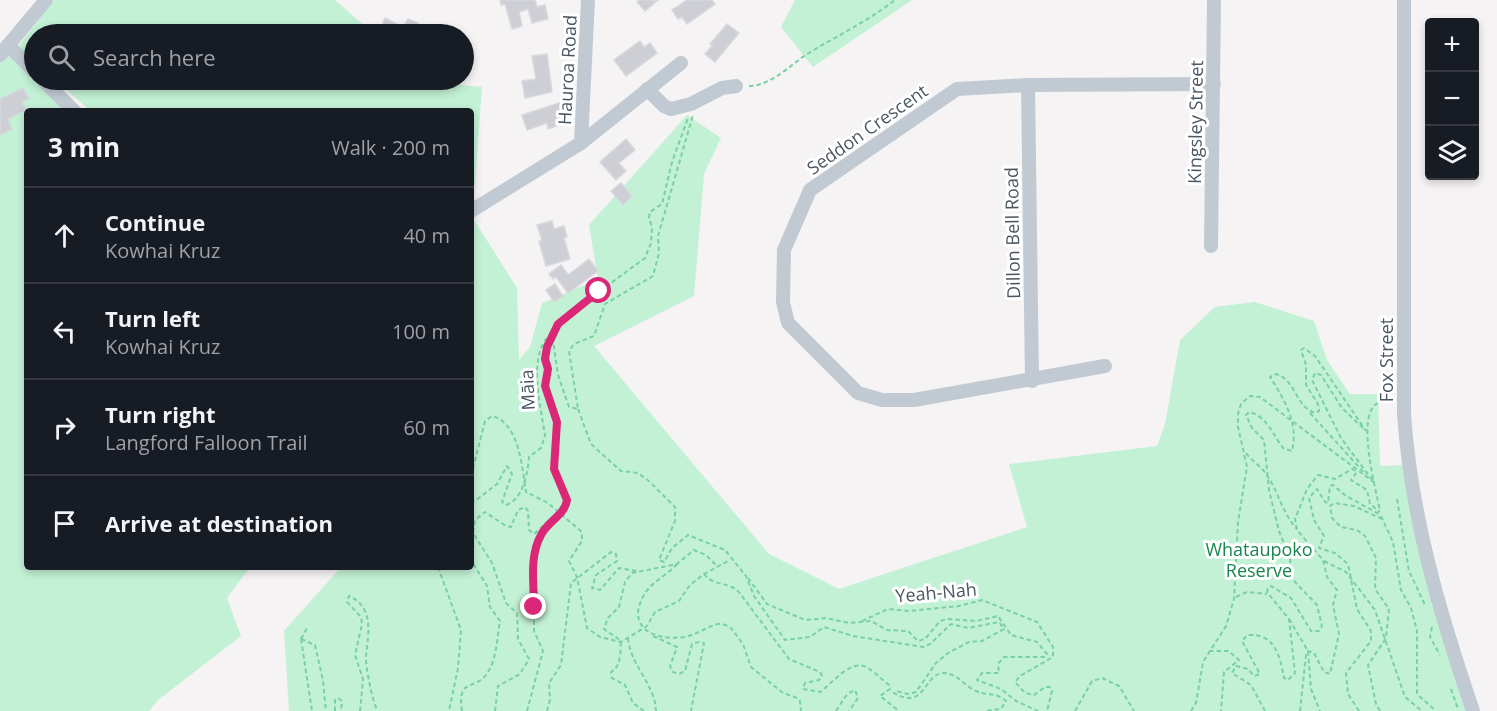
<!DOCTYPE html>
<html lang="en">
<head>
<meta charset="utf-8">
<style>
  body { margin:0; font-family:"Open Sans",sans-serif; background:#20242c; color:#f1f3f6 }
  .controls { position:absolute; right:18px; top:18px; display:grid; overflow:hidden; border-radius:6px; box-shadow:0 3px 9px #0003 }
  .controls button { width:54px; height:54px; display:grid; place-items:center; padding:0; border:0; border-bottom:2px solid #363941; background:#171b24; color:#f1f3f6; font:30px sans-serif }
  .stop { position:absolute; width:18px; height:18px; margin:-14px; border:4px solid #db2777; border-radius:50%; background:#fff }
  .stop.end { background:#db2777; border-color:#fff; box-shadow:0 2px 6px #0008 }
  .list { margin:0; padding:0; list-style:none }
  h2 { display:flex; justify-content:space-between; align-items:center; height:78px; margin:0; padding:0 24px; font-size:26px }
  h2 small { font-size:20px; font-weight:400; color:#9ea1a6 }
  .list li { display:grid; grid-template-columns:39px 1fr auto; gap:18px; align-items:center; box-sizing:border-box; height:96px; padding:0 24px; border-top:2px solid #363941 }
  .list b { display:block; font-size:22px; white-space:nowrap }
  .list p { margin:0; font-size:20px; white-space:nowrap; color:#9ea1a6 }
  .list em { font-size:20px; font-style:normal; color:#9ea1a6 }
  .icon { flex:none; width:33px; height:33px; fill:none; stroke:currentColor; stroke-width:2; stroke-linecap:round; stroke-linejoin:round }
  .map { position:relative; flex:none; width:1497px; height:711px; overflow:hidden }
  .search { position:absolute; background:#171b24; box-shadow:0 3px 9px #0003; left:24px; top:24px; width:450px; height:66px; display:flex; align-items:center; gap:15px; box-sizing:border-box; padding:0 21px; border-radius:33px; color:#9ea1a6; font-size:22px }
  .panel { position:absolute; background:#171b24; box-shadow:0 3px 9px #0003; left:24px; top:108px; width:450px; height:462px; border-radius:6px }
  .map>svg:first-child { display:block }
  .green { fill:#c3f1d5 }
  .building { fill:#cdcfd5; stroke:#d7d9de; stroke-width:1.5 }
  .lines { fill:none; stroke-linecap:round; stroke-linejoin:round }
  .path { stroke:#7ad0a6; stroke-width:2; stroke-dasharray:4.5 3; stroke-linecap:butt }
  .minor { stroke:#c1cad2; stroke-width:14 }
  .route { stroke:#db2777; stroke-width:8 }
  .labels { text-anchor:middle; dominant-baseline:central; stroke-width:6; stroke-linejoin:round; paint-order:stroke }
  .street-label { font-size:18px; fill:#4a5661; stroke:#fff }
  .park-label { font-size:18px; fill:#17864f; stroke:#fff }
</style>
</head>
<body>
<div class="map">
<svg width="1497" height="711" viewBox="0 0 1497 711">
  <rect width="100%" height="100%" fill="#f5f3f3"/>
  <g class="green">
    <polygon points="54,0 335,0 365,26 368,34 34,34 34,62 21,50 19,45"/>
    <polygon points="795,0 912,0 813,67 781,27"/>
    <polygon points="8,45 34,71 34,80 43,80 74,111 27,111 27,567 250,567 227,598 241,636 158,700 149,711 0,711 0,53"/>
    <polygon points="55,80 414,80 482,87 475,184 471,193 471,111 91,111"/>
    <polygon points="687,115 721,138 704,174 694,296 594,346 769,554 839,589 1027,527 1009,464 1157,446 1165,424 1180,340 1215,307 1255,302 1314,321 1327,360 1350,394 1378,394 1380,466 1407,465 1473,711 289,711 284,631 341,567 471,567 471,215 517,288 519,360 530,347 542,303 598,279 589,225"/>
  </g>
  <g class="building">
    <polygon points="500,0 535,0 537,7 545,5 548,19 532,23 528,9 519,12 522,26 512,29 505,4 501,5"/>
    <polygon points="639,0 658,0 645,11 637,2"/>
    <polygon points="687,0 712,0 715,4 687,24 682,17 678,19 672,10"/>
    <polygon points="385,18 397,24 392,34 380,30"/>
    <polygon points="408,19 418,23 414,32 419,34 421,29 434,34 400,34"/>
    <polygon points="727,24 739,33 715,62 705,54 712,46 710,44"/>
    <polygon points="640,41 644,47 650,43 657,53 626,76 614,60"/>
    <polygon points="547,54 552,92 525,98 522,81 536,79 532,56"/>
    <polygon points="23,88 29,99 22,102 26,110 8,119 12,129 0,135 0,99"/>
    <polygon points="562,102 567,116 557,119 559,125 548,129 547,123 527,130 522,115"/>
    <polygon points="626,139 635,150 619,163 626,171 616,180 600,162"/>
    <polygon points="621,183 632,196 623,205 611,191"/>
    <polygon points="552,221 554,229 564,226 567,237 564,238 570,259 546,266 539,241 542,240 537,225"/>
    <polygon points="589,259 598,271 568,293 556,277 553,279 549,274 561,265 568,275"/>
    <polygon points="555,284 563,296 554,302 546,290"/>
  </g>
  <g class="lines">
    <g class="path">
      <path d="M749,86C772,86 793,62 812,51C841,34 869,20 895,0"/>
      <path d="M1378,403C1355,414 1376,489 1380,511"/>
      <path d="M578,409L591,444L621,471L638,473L649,481L675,507V521L659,560L664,562L672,548L688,535L725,550L746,576L754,596L785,640L810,637L824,627L853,636L923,647L930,644L951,624L968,628L999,622L1004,629L982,641L969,642L948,653L936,663L916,692L907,694L896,691L894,693C925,711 923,675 943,673C958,673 964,686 976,691C987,696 996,692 1006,701L1001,709L985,711"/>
      <polyline points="1310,413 1366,475"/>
      <polyline points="1363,428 1342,408 1321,375 1315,373 1312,380 1341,438 1373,481"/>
      <path d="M1246,453C1252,461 1261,466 1266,474C1279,492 1282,513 1297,529"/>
      <path d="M471,476L485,421L492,416C520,423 522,469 526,492L548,503L582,532V541L569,561L577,577L587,628L600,637L621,642L647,626L655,612L679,601L690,585L704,574L730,560"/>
      <polyline points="1397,499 1409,571 1425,605"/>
      <path d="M471,504L497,484L507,466L512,474L502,502L506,505C523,500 528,472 529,457L541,448L545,435C541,409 529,361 546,339L553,340L558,375L569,407L578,409L569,351L574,344L594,336L605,304L653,276L659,253L658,236L693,115"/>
      <polyline points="1381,516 1393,542 1401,590 1411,608 1417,631 1417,694 1436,711"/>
      <polyline points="1324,561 1346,572 1375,610 1405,697 1422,711"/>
      <path d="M677,564C668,575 651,582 644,595C625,628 655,641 684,637C696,635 706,627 718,624C723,623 728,626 731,628L743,644L751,667L783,693L795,697L800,701L801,711"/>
      <polyline points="438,567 461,630 458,668 449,711"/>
      <path d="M704,574C714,587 728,581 739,592L789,659L820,672L822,676L819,680L805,683L803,689L820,692C832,684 850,659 866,667C874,671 882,680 889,685L890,689L880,696L899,711"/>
      <polyline points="748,578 767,604 805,620 826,618 849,623 871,621 887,630 908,631 918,641 925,639 940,621 947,619 976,621 998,616 1011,635 1037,642 1047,654 1045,657 1004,657 998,664 999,673 982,673 977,680 1001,689 1016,701 1038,711"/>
      <polyline points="1236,597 1247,592 1267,594"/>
      <polyline points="1289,619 1308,651 1311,689 1320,711"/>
      <polyline points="862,621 888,609 908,611 959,606 982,600 1037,622 1053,647 1053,657 1020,676 1015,682 1025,693 1034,695 1045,687 1050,687 1052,691 1047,711"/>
      <polyline points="1432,627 1430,637 1440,655"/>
      <polyline points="653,636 677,647 670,666 673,672 679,674 685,671 692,644 699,642 704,643 691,711"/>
      <path d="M628,638C630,665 655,684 656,711"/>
      <polyline points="301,639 315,645 323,681 326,711"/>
      <polyline points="301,639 312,711"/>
      <polyline points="301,639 307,628"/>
      <polyline points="1209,651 1229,651 1239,660 1224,672 1221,711"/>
      <polyline points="1451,689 1458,709"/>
      <polyline points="335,711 335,700 338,698 342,701 341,711"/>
      <path d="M360,711L363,679L355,655L362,624L361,617L347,602L349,596C375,607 368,636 366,656C365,665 373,705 378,711"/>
      <path d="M462,711C457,675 475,693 488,672C497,658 497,637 500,621L490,607L487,586L471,560"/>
      <polyline points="495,711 498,686 520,674 529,659 518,639 517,613 506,603 492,563 473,533 475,520 485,512 506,526 511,527 518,510 525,507 528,511 529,530 534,534 567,504 554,469 557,422 545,386 548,374 545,359 547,347 558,324 570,313 645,258 651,243 652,228 649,217 650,212 662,204 672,162 688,118"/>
      <polyline points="527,711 543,651 534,631 534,554 540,536 559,514"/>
      <polyline points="547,711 550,700 549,683 561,665 571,583 611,552 616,554 617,561 596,575 592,588 600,590 619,568 637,571"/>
      <path d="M644,711L633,703L625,685L612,678L611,672C618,667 619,664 620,655C623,636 618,640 604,629L608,618L619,607L625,582L632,573L677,564L694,550L706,555L717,566"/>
      <path d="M836,711C842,703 844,694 855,690L858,698L849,711"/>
      <polyline points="1075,711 1092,681 1102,678 1119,686 1134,711"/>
      <polyline points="1191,711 1196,703 1203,662 1226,626 1234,599 1238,522 1247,467 1238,427 1238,414 1241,404 1250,396 1260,397 1375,483"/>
      <path d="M1265,711L1251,685L1232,673L1236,666L1248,669L1254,676L1260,674L1242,641L1247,635C1276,633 1280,657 1284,678L1288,680L1295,673L1289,619L1267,592L1268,588L1271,586L1291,598L1311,631H1319L1322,626L1317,605L1295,582L1291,573L1290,558L1279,531L1269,490L1264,440L1252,428L1246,415L1249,412C1267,416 1273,435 1283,448L1292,451C1299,423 1284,399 1270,377L1276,374C1296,380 1295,406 1315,413L1319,411L1318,404L1306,385V365L1301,350L1304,348L1315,356L1366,431"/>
      <polyline points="1300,711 1306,655 1308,651 1314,653 1324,672 1330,674 1339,634 1333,605 1337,590 1327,577 1323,560 1297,530 1295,519 1307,489 1318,475 1335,479 1352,469 1357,472 1351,480 1367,490 1370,504 1380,512"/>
      <polyline points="1359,711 1348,694 1346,673 1371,641 1371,631 1357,609 1348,564 1335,553 1319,548 1324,536 1314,520 1309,498 1317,489 1325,502 1328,503 1330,486 1333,485 1346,496 1381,515"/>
      <polyline points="1380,711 1376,704 1368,665 1386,638 1389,609 1375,589 1376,558 1365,536 1357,530 1341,527 1332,518 1330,506 1334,503 1354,506 1382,519"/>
    </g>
    <g class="minor">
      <path d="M1404,0V414C1411,517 1440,614 1473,711"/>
      <polyline points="8,45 34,71"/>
      <polyline points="0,55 46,0"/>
      <polyline points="43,80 74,111"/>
      <polyline points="1028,85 1032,381"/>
      <polyline points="647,89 664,106 671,109 691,104 722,88 736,86"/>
      <polyline points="581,143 681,63"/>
      <polyline points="471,211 581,143 588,0"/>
      <polyline points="1211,246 1214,0"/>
      <polyline points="1105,366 914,400 882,400 858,393 788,323 783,302 784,250 810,190 957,89 1028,85 1214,84"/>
    </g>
  </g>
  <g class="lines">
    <path class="route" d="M534,607C534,583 529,557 541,535C548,521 565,515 567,500L554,469L557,422L545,386L548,369L545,359L547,347L558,324L599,291"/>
  </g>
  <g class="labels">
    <g class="street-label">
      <text transform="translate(567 70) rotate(-87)">Hauroa Road</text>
      <text transform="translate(1195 122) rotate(-89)">Kingsley Street</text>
      <text transform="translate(867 129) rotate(-35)">Seddon Crescent</text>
      <text transform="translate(1012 233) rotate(-91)">Dillon Bell Road</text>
      <text transform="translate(1386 360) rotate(-90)">Fox Street</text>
      <text transform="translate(527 390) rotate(-93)">Māia</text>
      <text transform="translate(936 592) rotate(-5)">Yeah-Nah</text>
    </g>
    <g class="park-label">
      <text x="1259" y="549">Whataupoko<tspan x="1259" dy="21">Reserve</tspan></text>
    </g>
  </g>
</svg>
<div class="controls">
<button>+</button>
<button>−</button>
<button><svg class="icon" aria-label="layers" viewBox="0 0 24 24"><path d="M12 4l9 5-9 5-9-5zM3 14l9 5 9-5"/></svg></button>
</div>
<div class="stop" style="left:599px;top:291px"></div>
<div class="stop end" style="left:534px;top:607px"></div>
<div class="search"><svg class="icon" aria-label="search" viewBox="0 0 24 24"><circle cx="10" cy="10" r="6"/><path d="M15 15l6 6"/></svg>Search here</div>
<section class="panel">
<h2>3 min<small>Walk · 200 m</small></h2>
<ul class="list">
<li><svg class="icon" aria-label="ahead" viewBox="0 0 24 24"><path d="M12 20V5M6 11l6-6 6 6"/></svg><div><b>Continue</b><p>Kowhai Kruz</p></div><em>40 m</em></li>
<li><svg class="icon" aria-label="left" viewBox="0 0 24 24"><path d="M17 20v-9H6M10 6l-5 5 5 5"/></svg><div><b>Turn left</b><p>Kowhai Kruz</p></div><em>100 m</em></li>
<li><svg class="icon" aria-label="right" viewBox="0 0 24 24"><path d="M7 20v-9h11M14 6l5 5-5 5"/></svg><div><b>Turn right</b><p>Langford Falloon Trail</p></div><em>60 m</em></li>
<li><svg class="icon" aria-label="arrive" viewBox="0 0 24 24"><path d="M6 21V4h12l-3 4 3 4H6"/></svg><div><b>Arrive at destination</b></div></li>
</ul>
</section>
</div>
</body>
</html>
